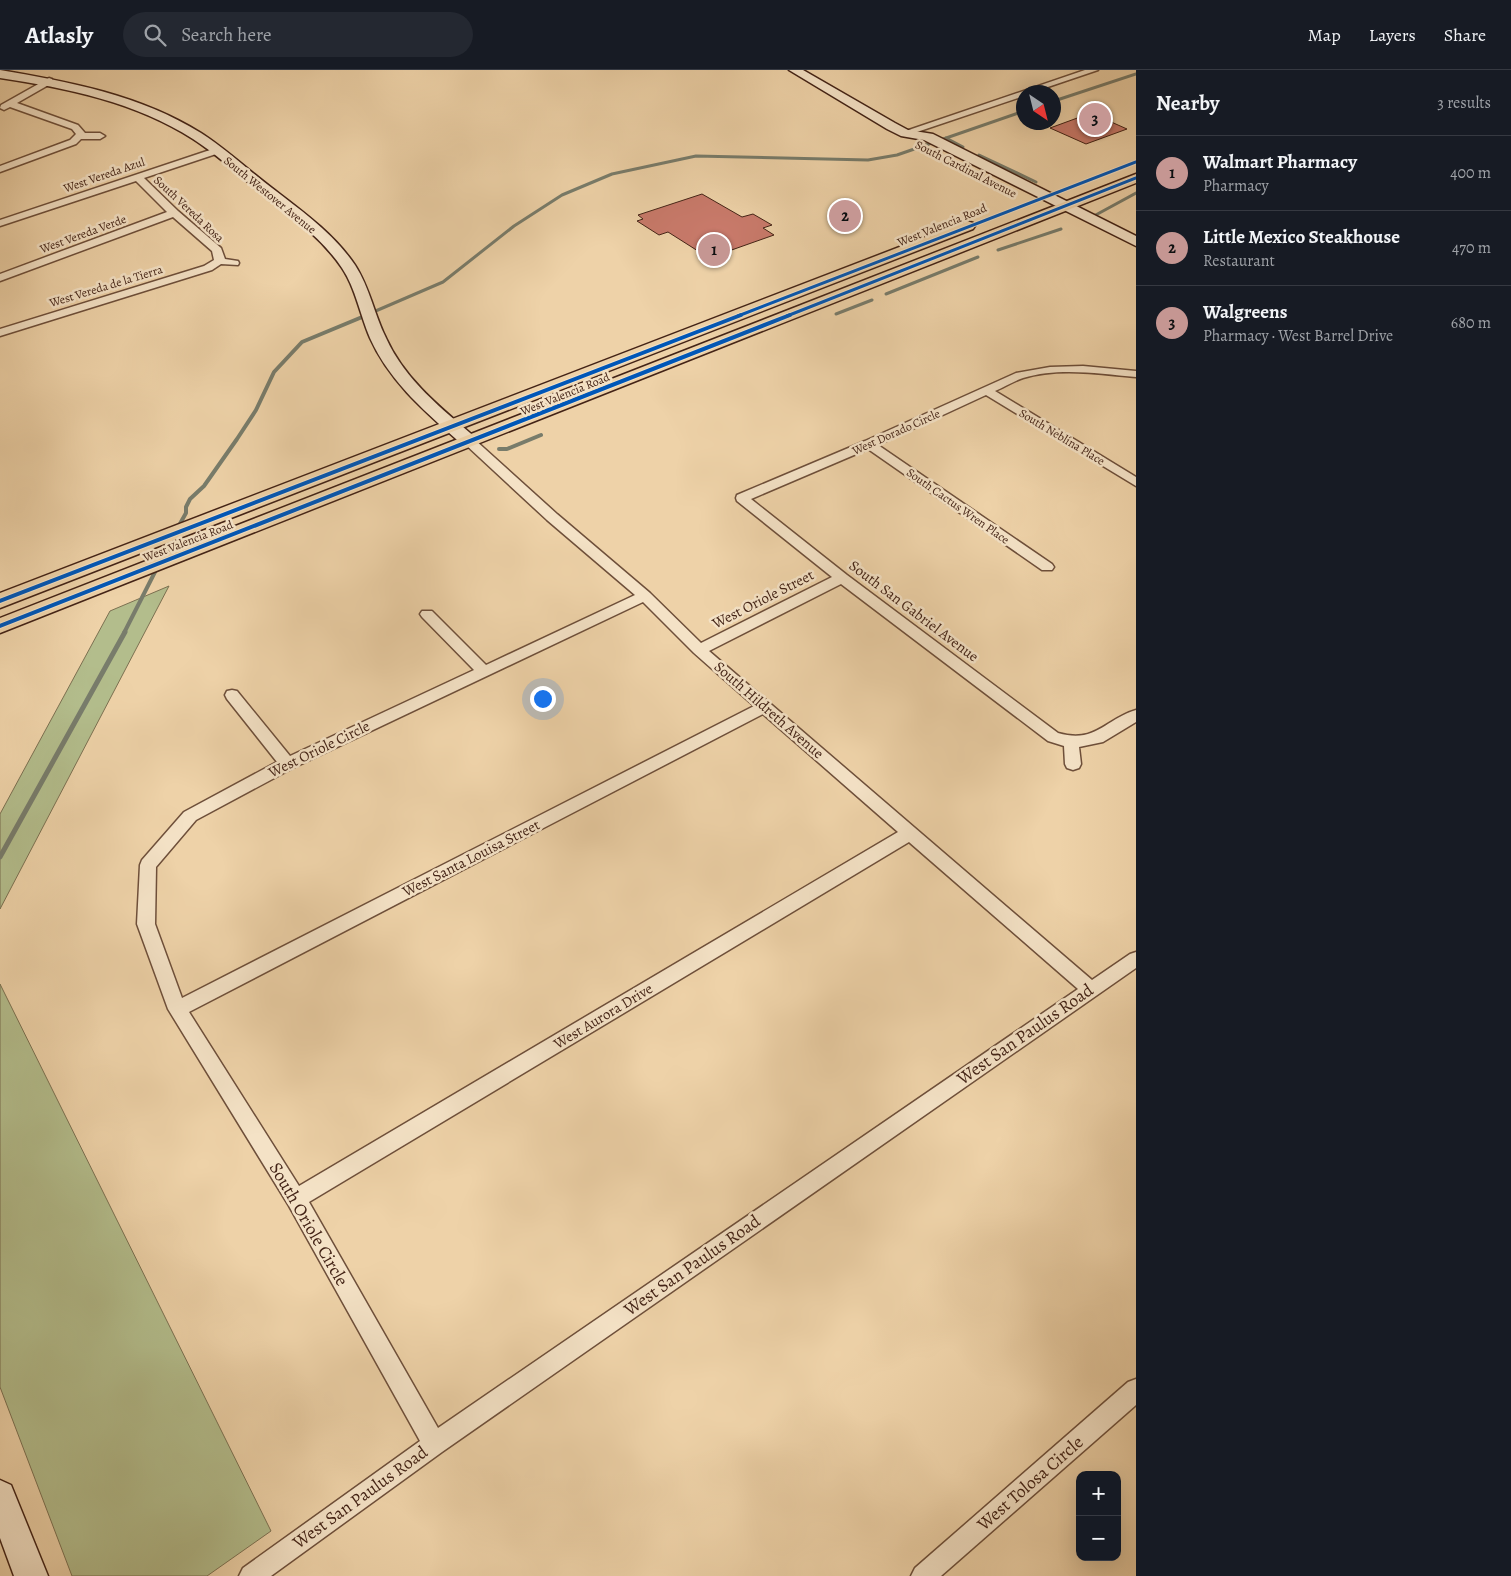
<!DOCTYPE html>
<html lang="en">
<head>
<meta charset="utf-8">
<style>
  body { margin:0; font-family:Alegreya,serif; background:#242831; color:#f1f3f6 }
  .controls { position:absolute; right:15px; bottom:15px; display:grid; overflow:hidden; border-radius:10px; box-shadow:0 5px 20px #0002 }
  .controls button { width:45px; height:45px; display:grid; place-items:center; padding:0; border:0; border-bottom:1px solid #363941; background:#171b24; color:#f1f3f6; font:25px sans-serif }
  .compass { position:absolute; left:1016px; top:15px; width:45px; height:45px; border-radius:50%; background:#171b24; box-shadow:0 5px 20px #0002; rotate:145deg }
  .you { position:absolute; left:542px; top:628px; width:18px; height:18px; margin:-12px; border:4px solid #fff; border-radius:50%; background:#1a73e8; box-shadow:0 0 0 8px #1a73e833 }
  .badge { display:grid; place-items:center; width:32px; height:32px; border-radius:50%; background:#c59692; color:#111; font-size:16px; font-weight:700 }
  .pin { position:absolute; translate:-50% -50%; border:2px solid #fff; box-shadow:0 1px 5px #0006 }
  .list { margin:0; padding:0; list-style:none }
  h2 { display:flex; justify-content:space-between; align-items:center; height:65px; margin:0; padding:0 20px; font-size:21px }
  h2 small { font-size:16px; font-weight:400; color:#9ea1a6 }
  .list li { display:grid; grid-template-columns:32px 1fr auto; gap:15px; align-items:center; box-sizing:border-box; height:75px; padding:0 20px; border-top:1px solid #363941 }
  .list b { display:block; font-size:19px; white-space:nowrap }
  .list p { margin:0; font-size:16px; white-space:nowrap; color:#9ea1a6 }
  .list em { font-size:16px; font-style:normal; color:#9ea1a6 }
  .icon { flex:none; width:28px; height:28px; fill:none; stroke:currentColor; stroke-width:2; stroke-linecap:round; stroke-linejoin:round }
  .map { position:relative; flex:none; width:1136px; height:1506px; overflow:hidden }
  header { display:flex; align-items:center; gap:30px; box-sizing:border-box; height:70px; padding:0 25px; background:#171b24; border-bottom:1px solid #363941 }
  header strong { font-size:24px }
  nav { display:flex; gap:28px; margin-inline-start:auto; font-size:18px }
  .search { width:350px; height:45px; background:#242831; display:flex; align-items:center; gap:12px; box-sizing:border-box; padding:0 18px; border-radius:28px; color:#9ea1a6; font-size:19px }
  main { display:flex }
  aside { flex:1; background:#171b24 }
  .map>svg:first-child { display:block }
  .green { fill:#b3bd8c; stroke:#7b7051 }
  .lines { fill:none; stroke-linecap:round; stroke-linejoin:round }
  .stream-far2 { stroke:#787c6b; stroke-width:3 }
  .stream-far1 { stroke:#787c6b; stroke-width:4 }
  .stream { stroke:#787c6b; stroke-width:5 }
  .building { fill:#c97a6b; stroke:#432316 }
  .street-casing { stroke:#6e4f3a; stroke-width:3 }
  .secondary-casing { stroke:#432316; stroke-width:3 }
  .primary-casing { stroke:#432316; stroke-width:3 }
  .street { fill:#f4e2c6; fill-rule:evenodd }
  .secondary { fill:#f4e2c6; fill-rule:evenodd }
  .primary { fill:#eed2a8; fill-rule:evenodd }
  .cycleway-far1-casing { stroke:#f4e2c6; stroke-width:5 }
  .cycleway-casing { stroke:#f4e2c6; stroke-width:6 }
  .cycleway-far1 { stroke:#0057b8; stroke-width:3 }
  .cycleway { stroke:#0057b8; stroke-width:4 }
  .labels { text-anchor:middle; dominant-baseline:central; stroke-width:5; stroke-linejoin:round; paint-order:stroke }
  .far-street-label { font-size:12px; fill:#432316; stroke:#f4e2c6 }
  .street-label { font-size:15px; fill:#432316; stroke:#f4e2c6 }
  .near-street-label { font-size:18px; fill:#432316; stroke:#f4e2c6 }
</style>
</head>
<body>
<header>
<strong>Atlasly</strong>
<div class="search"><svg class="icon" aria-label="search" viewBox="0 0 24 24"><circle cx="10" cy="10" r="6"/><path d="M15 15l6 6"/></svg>Search here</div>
<nav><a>Map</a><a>Layers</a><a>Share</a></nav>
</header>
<main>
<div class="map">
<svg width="1136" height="1506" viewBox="0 0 1136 1506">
  <rect width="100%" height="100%" fill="#eed2a8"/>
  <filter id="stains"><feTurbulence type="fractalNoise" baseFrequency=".004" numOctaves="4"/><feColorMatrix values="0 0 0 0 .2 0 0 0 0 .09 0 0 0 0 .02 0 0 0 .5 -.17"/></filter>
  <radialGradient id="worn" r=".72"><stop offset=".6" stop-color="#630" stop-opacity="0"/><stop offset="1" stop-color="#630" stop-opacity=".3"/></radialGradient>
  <g class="green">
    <polygon points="169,516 0,839 0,744 110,541"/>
    <polygon points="0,914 271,1461 207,1506 72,1506 0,1317"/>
  </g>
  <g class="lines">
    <g class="stream-far2">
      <polyline points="1054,31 1136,4"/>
      <polyline points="946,68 963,77"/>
      <polyline points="979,85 1036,112"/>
      <polyline points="1092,147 1136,123"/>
      <polyline points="998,180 1061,159"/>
      <polyline points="886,224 978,187"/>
      <polyline points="836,244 872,230"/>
      <polyline points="364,246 443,212 514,156 562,125 612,104 696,86 868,90 897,85 1024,41"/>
    </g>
    <g class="stream-far1">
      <polyline points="499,379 507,379 541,365"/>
      <polyline points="177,459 186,443 186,437 190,429 204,416 237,369 256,340 274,302 302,272 367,245"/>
      <polyline points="162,488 173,467"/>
      <polyline points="124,563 158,496"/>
    </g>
    <polyline class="stream" points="0,787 125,562"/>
  </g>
  <g class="building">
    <polygon points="1091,43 1127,59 1086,74 1050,58"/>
    <polygon points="702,124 742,147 753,144 772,155 763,158 774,165 709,188 668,162 659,165 637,151 643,149 638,145"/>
  </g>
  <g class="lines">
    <defs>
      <g id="street">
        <polygon points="1085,0 1098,0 1033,22 1024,22 1024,26 908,65 905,66 900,63"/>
        <polygon points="49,8 52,9 52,13 17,33 78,55 85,63 100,63 105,66 100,69 81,69 76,74 0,102 0,96 70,70 76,64 72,59 10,37 4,40 0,38 1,35"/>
        <polygon points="216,78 219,79 219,83 144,108 178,141 221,178 225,189 238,191 239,193 238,195 221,194 212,200 0,266 0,259 204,196 214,190 212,181 173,147 0,211 0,204 167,142 136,111 0,156 0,150"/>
        <path d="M1083,296L1136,301V307C1099,304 1060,297 1023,308C1014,311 1004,317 995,321L1136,407V416L986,325L878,375L1052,494L1054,497L1052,500H1042L868,379L751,429L847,505L1058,663C1096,674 1105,649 1136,640V652L1103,672L1079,677L1081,694L1079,698L1073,700L1067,698L1065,694L1064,676L1048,671L841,514L709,581L1092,910L1130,884L1136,882V898L442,1382L271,1506H239L243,1498L420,1371L289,1136L168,939L137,854L140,795L142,790L184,742L277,692L227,629L225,625L227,621L232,620L237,621L290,686L474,600L422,547L420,544L422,541H432L486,595L635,525L547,450L466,375L464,372L466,369H474L557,444L650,523L701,573L832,507L737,431L736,428L737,425L865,371L1016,303L1050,297ZM643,532L694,583L754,636L182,928L155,854L156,797L196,750L293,698ZM763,644L898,762L299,1116L189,942ZM909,772L1078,919L438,1358L309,1132Z"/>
        <polygon points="1136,1309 1136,1335 941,1506 911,1506 915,1498 1128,1312"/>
      </g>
      <g id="secondary">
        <path d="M0,0C70,12 140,25 201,63C226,79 248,100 272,118C302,141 334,164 355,195C370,218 374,244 386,268C405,310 442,339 476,368L479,372L476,376L470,377L464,376C428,344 390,313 370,268C360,245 356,219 342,198C322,168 290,145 262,123C239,106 218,85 193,69C135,32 67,18 0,8Z"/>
        <polygon points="789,0 803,0 895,53 908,60 933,64 1136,166 1136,176 924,70 901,66 887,59"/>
        <polygon points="0,1410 11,1415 48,1506 14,1506 0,1468"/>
      </g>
      <g id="primary">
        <polygon points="1136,104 1136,113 0,563 0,548"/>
        <polygon points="967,151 973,153 975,156 973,159 0,538 0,523"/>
      </g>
    </defs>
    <use href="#street" class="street-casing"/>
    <use href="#secondary" class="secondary-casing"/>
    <use href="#primary" class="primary-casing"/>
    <use href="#street" class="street"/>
    <use href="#secondary" class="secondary"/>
    <use href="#primary" class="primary"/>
    <defs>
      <g id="cycleway-far1">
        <polyline points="738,246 1136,92"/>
        <polyline points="787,246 1136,108"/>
      </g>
      <g id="cycleway">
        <polyline points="0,531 741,245"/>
        <polyline points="0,556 790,245"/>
      </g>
    </defs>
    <use href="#cycleway-far1" class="cycleway-far1-casing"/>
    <use href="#cycleway" class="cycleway-casing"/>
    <use href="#cycleway-far1" class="cycleway-far1"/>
    <use href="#cycleway" class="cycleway"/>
  </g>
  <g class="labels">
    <g class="far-street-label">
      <text transform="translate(966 99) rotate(27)">South Cardinal Avenue</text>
      <text transform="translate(104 105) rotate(-19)">West Vereda Azul</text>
      <text transform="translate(270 125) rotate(39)">South Westover Avenue</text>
      <text transform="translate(189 139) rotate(43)">South Vereda Rosa</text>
      <text transform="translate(942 155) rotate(-22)">West Valencia Road</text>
      <text transform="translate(83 164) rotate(-20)">West Vereda Verde</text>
      <text transform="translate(106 216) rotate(-17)">West Vereda de la Tierra</text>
      <text transform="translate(565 324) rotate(-22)">West Valencia Road</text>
      <text transform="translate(896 362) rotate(-24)">West Dorado Circle</text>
      <text transform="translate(1062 367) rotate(31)">South Neblina Place</text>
      <text transform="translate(958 436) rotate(35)">South Cactus Wren Place</text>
      <text transform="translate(188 471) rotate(-21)">West Valencia Road</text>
    </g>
    <g class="street-label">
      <text transform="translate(763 529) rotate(-27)">West Oriole Street</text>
      <text transform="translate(914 541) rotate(37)">South San Gabriel Avenue</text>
      <text transform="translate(769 640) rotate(41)">South Hildreth Avenue</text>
      <text transform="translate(319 679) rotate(-26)">West Oriole Circle</text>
      <text transform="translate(471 788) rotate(-27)">West Santa Louisa Street</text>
      <text transform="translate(603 946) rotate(-31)">West Aurora Drive</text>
    </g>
    <g class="near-street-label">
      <text transform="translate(1025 964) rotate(-35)">West San Paulus Road</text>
      <text transform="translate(309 1154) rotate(60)">South Oriole Circle</text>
      <text transform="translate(692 1195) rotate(-35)">West San Paulus Road</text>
      <text transform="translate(1030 1413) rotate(-41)">West Tolosa Circle</text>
      <text transform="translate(360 1427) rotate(-36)">West San Paulus Road</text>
    </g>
  </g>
  <rect width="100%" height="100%" filter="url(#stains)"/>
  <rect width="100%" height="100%" fill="url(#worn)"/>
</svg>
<div class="controls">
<button>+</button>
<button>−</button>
</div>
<svg class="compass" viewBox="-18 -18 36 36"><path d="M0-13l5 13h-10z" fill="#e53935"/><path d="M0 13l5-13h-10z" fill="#9ea1a6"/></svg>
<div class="you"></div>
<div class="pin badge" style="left:714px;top:180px">1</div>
<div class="pin badge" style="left:845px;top:146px">2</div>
<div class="pin badge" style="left:1095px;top:49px">3</div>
</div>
<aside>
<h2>Nearby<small>3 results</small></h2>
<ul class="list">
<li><span class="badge">1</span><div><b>Walmart Pharmacy</b><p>Pharmacy</p></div><em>400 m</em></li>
<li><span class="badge">2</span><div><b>Little Mexico Steakhouse</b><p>Restaurant</p></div><em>470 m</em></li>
<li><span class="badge">3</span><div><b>Walgreens</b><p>Pharmacy · West Barrel Drive</p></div><em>680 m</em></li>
</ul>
</aside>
</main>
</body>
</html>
